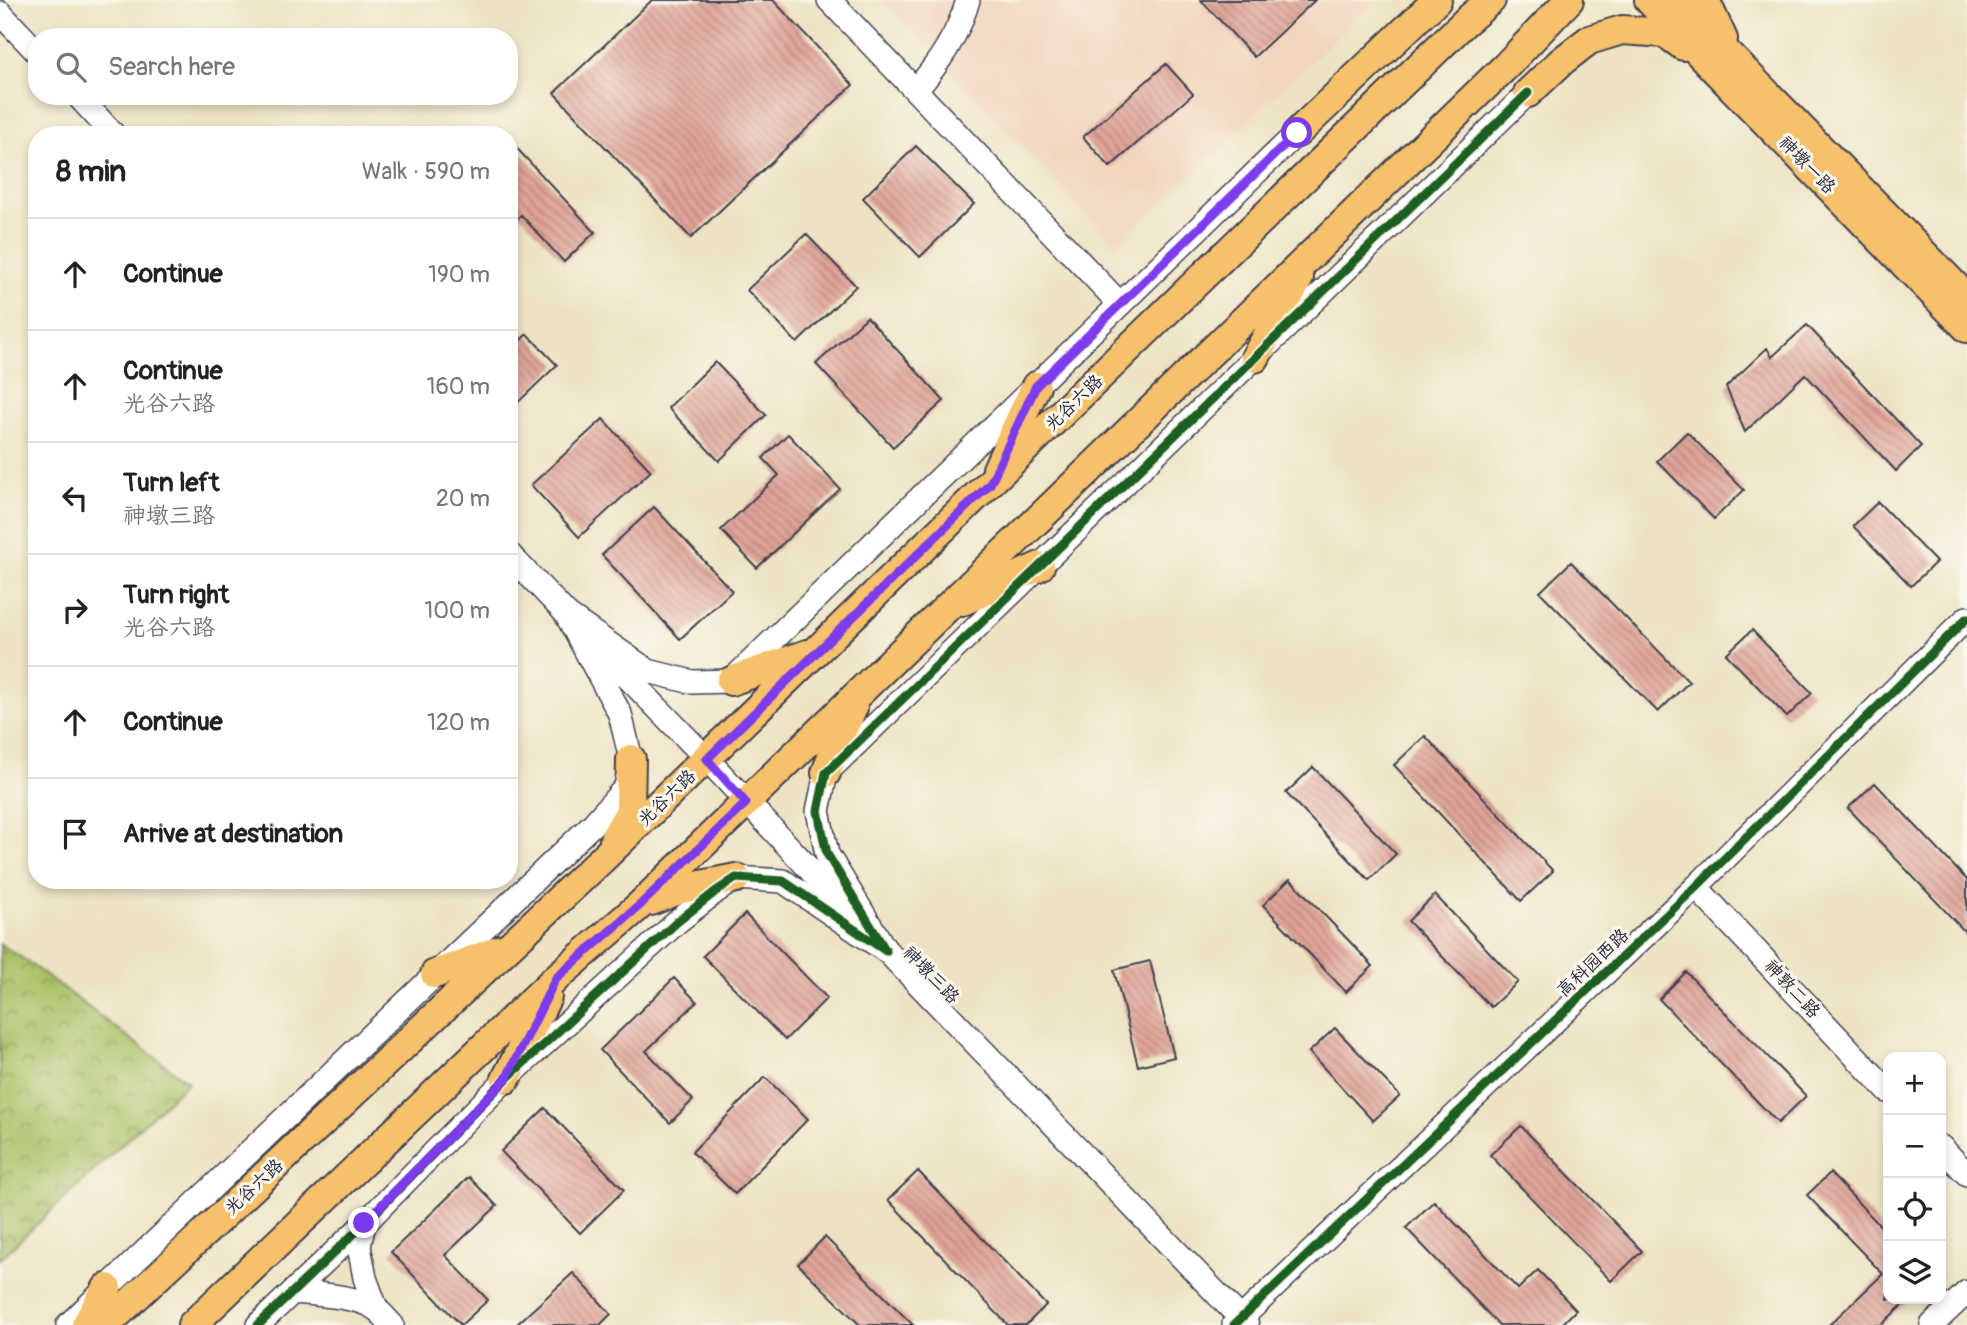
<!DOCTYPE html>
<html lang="en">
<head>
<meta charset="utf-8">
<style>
  body { margin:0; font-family:Pangolin,"LXGW WenKai TC",sans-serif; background:#f6f6f6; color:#222 }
  .controls { position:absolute; right:21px; bottom:21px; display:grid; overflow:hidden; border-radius:14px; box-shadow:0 4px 10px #0003 }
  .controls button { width:63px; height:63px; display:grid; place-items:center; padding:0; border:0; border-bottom:2px solid #e0e0e0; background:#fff; color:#222; font:35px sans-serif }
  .stop { position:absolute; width:21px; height:21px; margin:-16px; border:5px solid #7c3aed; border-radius:50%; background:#fff }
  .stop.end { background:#7c3aed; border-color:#fff; box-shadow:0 2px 7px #0008 }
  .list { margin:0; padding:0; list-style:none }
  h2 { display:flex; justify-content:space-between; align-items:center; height:91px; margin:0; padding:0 28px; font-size:30px }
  h2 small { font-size:23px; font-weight:400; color:#767676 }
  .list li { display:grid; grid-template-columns:46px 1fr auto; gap:21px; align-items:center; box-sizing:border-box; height:112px; padding:0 28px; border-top:2px solid #e0e0e0 }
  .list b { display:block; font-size:26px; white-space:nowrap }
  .list p { margin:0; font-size:23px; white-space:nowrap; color:#767676 }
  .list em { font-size:23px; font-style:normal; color:#767676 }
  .icon { flex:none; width:38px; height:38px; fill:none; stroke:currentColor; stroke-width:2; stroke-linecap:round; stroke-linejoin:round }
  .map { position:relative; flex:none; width:1967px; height:1325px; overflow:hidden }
  .search { position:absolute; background:#fff; box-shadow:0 4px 10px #0003; left:28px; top:28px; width:490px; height:77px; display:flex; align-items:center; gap:18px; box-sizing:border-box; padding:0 24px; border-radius:28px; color:#767676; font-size:26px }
  .panel { position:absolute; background:#fff; box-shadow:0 4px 10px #0003; left:28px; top:126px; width:490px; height:763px; border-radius:28px }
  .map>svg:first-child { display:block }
  .built { fill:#f1d5bd }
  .park { fill:url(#park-crowns); stroke:#667250; stroke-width:2 }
  .building { fill:url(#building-back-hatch) }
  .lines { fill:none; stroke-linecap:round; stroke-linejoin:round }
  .minor-casing { stroke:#403f4f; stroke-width:26 }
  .major-casing { stroke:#403f4f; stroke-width:32 }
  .minor { stroke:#fff; stroke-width:23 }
  .major { stroke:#f7c06b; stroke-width:28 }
  .cycleway-casing { stroke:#fbf7ec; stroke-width:13 }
  .cycleway { stroke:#1b5e20; stroke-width:9 }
  .route { stroke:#7c3aed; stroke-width:9 }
  .labels { text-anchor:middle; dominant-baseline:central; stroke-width:6; stroke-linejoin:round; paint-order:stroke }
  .street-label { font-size:18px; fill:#22223b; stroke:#fbf7ec }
</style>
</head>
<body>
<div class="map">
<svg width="1967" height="1325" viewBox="0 0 1967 1325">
  <defs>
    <pattern id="park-crowns" width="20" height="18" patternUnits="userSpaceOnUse" patternTransform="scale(1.75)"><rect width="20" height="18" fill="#aac166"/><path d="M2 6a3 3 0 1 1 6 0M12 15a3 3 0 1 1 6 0" fill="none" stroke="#8a9c55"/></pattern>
    <pattern id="building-back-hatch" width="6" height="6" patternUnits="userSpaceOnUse" patternTransform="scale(1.75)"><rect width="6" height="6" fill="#e0a498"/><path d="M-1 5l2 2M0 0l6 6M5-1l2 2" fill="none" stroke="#b5857d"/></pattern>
  </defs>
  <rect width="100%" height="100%" fill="#fbf7ec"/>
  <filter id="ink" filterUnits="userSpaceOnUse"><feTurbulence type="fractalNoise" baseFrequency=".0143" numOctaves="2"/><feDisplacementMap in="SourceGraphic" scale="14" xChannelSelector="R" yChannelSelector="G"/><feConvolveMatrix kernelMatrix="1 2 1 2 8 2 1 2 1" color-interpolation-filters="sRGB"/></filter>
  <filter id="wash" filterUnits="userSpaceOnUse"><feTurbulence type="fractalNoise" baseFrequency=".00686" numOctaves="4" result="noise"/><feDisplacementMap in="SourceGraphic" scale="28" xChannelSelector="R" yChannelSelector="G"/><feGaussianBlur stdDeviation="1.57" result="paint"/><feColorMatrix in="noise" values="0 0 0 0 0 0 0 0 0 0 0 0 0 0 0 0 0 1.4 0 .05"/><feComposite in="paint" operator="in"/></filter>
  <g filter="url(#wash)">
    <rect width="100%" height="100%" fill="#ede3c3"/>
    <polygon class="built" points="883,0 1377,0 1116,246"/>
    <polygon class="park" points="0,944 25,960 188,1082 0,1259"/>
    <g id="blocks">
      <g class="building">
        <polygon points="652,0 773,0 853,85 691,238 554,93"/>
        <polygon points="1201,0 1315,0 1254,57"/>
        <polygon points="1166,64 1193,94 1110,167 1083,137"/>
        <polygon points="509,140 595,232 564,262 521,215 509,226"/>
        <polygon points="916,146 974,204 920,257 863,198"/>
        <polygon points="806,234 856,286 797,343 747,290"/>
        <polygon points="867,317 944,401 893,447 816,364"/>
        <polygon points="1807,325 1921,446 1896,471 1805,374 1745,432 1726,387 1767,348 1772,357"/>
        <polygon points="527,334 557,365 509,411 509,351"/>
        <polygon points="715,362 766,415 719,461 668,408"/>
        <polygon points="603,419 651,471 579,537 531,485"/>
        <polygon points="1687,432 1744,490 1714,519 1657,461"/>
        <polygon points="788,434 840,489 757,568 721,530 779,475 763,458"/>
        <polygon points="1878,502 1936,562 1911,586 1853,526"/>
        <polygon points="654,507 732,591 680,639 602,555"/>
        <polygon points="1571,562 1689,682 1658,712 1540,592"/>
        <polygon points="1752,630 1812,693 1787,717 1726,654"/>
        <polygon points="1425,736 1553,871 1521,901 1394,765"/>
        <polygon points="1313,767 1396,854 1369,880 1286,793"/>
        <polygon points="1875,783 1967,880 1967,934 1848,808"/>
        <polygon points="1290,879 1373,966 1346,992 1263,905"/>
        <polygon points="1435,895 1518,982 1491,1007 1408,921"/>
        <polygon points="745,914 827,998 785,1040 703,956"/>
        <polygon points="1150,961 1174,1057 1138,1066 1114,970"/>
        <polygon points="1686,972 1806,1096 1778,1123 1659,999"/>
        <polygon points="674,978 697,1002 646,1051 693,1100 670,1123 600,1050"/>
        <polygon points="1335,1028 1400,1096 1373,1121 1309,1052"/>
        <polygon points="765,1077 808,1119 735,1194 692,1152"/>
        <polygon points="545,1108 624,1190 580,1233 501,1151"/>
        <polygon points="1521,1126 1642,1251 1611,1281 1490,1155"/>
        <polygon points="918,1171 1046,1305 1026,1325 1008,1325 888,1200"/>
        <polygon points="1830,1173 1888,1234 1888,1299 1909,1299 1881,1325 1829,1325 1883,1274 1807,1195"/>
        <polygon points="469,1177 497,1206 445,1255 488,1300 461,1325 391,1252"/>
        <polygon points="1434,1201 1518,1289 1538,1270 1576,1310 1561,1325 1499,1325 1406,1228"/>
        <polygon points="825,1237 913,1325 860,1325 798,1264"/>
        <polygon points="573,1273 611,1314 600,1325 516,1325"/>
      </g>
    </g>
  </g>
  <g filter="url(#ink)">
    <use href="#blocks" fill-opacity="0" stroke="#403f4f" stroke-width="2"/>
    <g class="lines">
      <defs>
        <g id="minor">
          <polyline points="829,0 1120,304"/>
          <polyline points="0,13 37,52"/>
          <path d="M916,90C939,63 958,35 968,0"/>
          <polyline points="78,96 114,135"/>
          <polyline points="509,554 577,625"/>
          <polyline points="603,652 707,759 854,917"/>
          <polyline points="1696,887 1888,1091"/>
          <polyline points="878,942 1247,1325"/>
          <polyline points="1941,1147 1967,1174"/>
          <polyline points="364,1224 359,1246 365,1278 376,1308"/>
          <path d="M293,1292C315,1294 358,1296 376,1309C382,1313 387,1320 392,1325"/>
          <polyline points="68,1325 594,823 626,787 631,759 620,714 566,614 648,671 692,682 731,681 1297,133"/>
          <polyline points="258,1325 364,1224 506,1079 677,922 715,892 736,878 783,881 886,951 827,854 818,811 826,773 1528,93"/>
          <polyline points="1234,1325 1696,887 1967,618"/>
          <polyline points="1932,1325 1967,1292"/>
        </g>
        <g id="major">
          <polyline points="1649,0 1716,71 1967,328"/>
          <polyline points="1675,0 1967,298"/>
          <polyline points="1705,0 1723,39"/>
          <polyline points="1528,93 1562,61 1589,40 1622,30 1665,33 1683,46"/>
          <polyline points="1297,133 1437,0"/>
          <polyline points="1255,358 1299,278"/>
          <polyline points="997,469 1036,386"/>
          <polyline points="963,601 1040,566"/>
          <polyline points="731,681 807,654"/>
          <polyline points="826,773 840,734 853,708"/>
          <polyline points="614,839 630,811 631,759"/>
          <polyline points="651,901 681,889 736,878"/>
          <polyline points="435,974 501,949"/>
          <polyline points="506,1079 547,997"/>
          <polyline points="86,1325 107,1288"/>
          <polyline points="106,1325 601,860 1465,22 1491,0"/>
          <polyline points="192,1325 556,978 639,906 1506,66 1569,0"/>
        </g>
      </defs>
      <use href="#minor" class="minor-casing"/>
      <use href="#major" class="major-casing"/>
      <use href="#minor" class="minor"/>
      <use href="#major" class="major"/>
      <defs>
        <g id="cycleway">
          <polyline points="258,1325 364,1224 506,1079 677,922 715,892 736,878 783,881 886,951 827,854 818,811 826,773 1528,93"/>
          <polyline points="1234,1325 1696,887 1967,618"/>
        </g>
      </defs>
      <use href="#cycleway" class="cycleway-casing"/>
      <use href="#cycleway" class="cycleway"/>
    </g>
  </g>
  <g class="lines" filter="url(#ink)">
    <polyline class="route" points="364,1223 506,1079 556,978 639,906 746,803 707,759 990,484 1036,386 1297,133"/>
  </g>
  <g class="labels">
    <g class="street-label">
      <text transform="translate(1807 165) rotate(46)">神墩一路</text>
      <text transform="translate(1074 403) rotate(-44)">光谷六路</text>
      <text transform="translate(667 798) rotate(-44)">光谷六路</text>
      <text transform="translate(1593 963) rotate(-43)">高科园西路</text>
      <text transform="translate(931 975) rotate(46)">神墩三路</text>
      <text transform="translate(1792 989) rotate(47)">神敦二路</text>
      <text transform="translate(254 1187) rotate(-43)">光谷六路</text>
    </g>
  </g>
</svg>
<div class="controls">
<button>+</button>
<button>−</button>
<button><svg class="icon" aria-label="locate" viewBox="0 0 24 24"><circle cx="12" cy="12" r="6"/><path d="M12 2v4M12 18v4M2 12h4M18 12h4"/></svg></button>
<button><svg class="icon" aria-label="layers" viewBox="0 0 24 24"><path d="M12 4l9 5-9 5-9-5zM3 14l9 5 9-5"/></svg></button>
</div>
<div class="stop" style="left:1297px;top:133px"></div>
<div class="stop end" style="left:364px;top:1223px"></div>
<div class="search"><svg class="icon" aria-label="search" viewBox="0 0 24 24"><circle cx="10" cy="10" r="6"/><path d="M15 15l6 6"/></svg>Search here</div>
<section class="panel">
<h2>8 min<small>Walk · 590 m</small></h2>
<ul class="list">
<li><svg class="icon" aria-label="ahead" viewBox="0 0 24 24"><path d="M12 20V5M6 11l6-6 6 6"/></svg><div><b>Continue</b></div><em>190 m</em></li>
<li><svg class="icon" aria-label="ahead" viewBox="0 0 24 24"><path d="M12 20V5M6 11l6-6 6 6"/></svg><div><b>Continue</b><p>光谷六路</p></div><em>160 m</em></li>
<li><svg class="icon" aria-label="left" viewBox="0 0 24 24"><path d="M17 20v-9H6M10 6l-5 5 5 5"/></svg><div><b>Turn left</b><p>神墩三路</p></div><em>20 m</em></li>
<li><svg class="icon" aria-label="right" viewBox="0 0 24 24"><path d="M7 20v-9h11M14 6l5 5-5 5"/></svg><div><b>Turn right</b><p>光谷六路</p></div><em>100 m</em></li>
<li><svg class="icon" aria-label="ahead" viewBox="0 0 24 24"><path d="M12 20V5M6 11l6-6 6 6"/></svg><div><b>Continue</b></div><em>120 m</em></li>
<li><svg class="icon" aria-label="arrive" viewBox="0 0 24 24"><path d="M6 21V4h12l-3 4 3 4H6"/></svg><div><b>Arrive at destination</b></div></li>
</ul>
</section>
</div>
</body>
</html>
